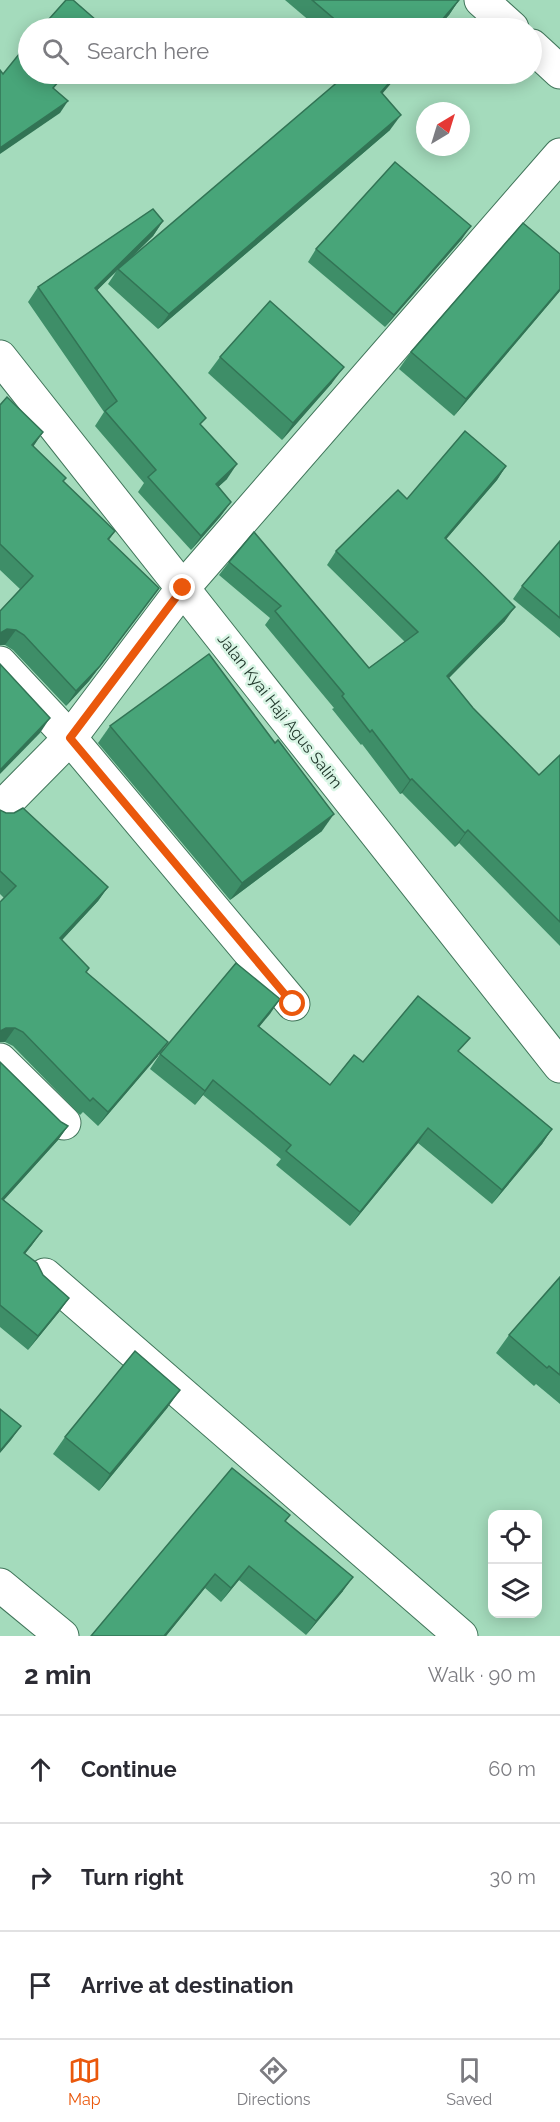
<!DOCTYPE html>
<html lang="en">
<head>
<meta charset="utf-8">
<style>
  body { margin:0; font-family:Raleway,sans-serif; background:#f2f2f3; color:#2b2b33 }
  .controls { position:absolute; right:18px; bottom:18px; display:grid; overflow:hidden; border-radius:12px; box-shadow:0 3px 15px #0003 }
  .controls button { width:54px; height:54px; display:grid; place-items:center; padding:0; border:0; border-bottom:2px solid #e1e1e2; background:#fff; color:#2b2b33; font:30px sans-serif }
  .compass { position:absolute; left:416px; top:102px; width:54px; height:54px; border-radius:50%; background:#fff; box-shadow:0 3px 15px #0003; rotate:38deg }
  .stop { position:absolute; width:18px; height:18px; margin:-14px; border:4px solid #ea580c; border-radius:50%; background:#fff }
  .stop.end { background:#ea580c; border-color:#fff; box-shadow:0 2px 6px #0008 }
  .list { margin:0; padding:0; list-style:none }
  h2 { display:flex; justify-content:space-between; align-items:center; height:78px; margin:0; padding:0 24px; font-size:26px }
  h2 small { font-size:20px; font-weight:400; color:#7c7c81 }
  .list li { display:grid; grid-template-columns:39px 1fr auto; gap:18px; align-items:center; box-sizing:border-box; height:108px; padding:0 24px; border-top:2px solid #e1e1e2 }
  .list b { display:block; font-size:22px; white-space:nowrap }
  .list em { font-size:20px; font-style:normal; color:#7c7c81 }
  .icon { flex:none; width:33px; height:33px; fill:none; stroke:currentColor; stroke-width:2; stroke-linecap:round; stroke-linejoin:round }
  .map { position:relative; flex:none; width:560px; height:1636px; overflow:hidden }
  .search { position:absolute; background:#fff; box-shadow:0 3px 15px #0003; left:18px; right:18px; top:18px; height:66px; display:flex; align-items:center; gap:15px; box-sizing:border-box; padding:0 21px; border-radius:33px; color:#7c7c81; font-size:22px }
  .sheet { height:402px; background:#fff }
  nav { display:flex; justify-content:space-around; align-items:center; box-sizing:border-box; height:84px; border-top:2px solid #e1e1e2; background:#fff; font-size:16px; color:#7c7c81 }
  nav a { display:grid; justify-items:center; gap:3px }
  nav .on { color:#ea580c }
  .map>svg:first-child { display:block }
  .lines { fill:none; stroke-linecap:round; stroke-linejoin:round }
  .street-casing { stroke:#40755a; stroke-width:35 }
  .secondary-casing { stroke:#40755a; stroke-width:35 }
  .street { stroke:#fff; stroke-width:33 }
  .secondary { stroke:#fff; stroke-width:33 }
  .wall { fill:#3e8e68 }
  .shaded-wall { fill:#327455 }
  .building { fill:#48a579; stroke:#327455; stroke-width:1.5 }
  .route { stroke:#ea580c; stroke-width:8 }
  .labels { text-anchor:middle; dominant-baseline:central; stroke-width:5; stroke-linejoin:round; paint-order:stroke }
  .street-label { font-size:16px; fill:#1e3529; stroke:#d9f5e5 }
</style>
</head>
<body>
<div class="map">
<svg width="560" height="1636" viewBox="0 0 560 1636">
  <rect width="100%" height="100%" fill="#a4dbbc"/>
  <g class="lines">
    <defs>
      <g id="street">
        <polyline points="481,0 512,28"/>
        <polyline points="532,46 560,72"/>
        <polyline points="0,663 70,738 293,1004"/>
        <polyline points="0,809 70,738 183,588 560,155"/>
        <polyline points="0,1060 64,1123"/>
        <polyline points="45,1275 461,1636"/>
        <polyline points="0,1585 62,1636"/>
      </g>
      <polyline id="secondary" points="0,357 560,1066"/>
    </defs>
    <use href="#street" class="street-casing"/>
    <use href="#secondary" class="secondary-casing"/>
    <use href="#street" class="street"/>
    <use href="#secondary" class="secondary"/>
  </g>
  <g class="wall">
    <polygon points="285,0 459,0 449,15 437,28 318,28"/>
    <polygon points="347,74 399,74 382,93 390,130 158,329 108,284 116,272 97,290 201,425 227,479 218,487 231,502 220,517 191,550 138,492 144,483 95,426 104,412 28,302 38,287 163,221 153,236 128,261"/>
    <polygon points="462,239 385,327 308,262 316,249"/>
    <polygon points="560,291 454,416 399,369 411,352"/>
    <polygon points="220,357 332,383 282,440 208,373"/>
    <polygon points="0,405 43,432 33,446 63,482 115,531 109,540 159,588 89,681 66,706 13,650 5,645 0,645 0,611 20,589 0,570"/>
    <polygon points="506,466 497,480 446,539 505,621 449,678 473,708 539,775 560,755 560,946 459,843 455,847 402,793 400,794 362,744 361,745 332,709 334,708 265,625 270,618 219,575 229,562 369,668 405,642 327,565 336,551 407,499"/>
    <polygon points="560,541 560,638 513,599 522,586"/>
    <polygon points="110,726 322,831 230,900 98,743"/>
    <polygon points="0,810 108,887 98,901 62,940 86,973 158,1056 98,1126 83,1112 80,1115 13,1046 5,1042 0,1042 0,902 4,898 0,894"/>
    <polygon points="280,999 259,1027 330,1085 363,1062 459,1052 552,1129 542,1144 492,1204 418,1143 350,1226 276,1165 281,1159 203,1095 195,1105 150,1069 160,1054"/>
    <polygon points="0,1062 61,1122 68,1126 58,1140 4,1200 42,1231 25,1254 43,1275 69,1298 59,1312 28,1350 0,1327"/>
    <polygon points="560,1277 560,1404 536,1384 534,1386 496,1353 509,1335"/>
    <polygon points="168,1407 99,1491 53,1454 65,1437"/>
    <polygon points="290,1515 285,1522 343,1591 306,1635 239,1580 221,1602 205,1588 166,1636 91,1636"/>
  </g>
  <g class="shaded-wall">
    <polygon points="459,0 449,15 437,28 435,28"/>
    <polygon points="397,74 399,74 371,107 381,92"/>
    <polygon points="68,101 60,113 0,154 0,148"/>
    <polygon points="401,115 390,130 158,329 169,314"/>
    <polygon points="163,221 153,236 119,269 118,269 85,303 95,288"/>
    <polygon points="471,226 462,239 385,327 394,315"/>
    <polygon points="560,289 560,291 454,416 466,399"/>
    <polygon points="344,367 332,383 282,440 293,423"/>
    <polygon points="43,432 33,447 32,445"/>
    <polygon points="237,464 227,479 205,499 216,484"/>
    <polygon points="506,466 497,480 436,551 445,538"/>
    <polygon points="231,502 220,517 191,550 201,536"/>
    <polygon points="159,588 89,681 66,706 76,691"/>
    <polygon points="515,607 505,621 438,689 447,676"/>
    <polygon points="7,629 16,630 5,645 0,645 0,633"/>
    <polygon points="50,718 40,733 0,774 0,770"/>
    <polygon points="412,779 402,793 400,794 410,780"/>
    <polygon points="334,814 322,831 230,900 242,883"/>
    <polygon points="468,830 459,843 455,847 465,833"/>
    <polygon points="108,887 98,901 50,953 60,938"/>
    <polygon points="280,999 270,1014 248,1040 258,1026"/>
    <polygon points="6,1028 15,1028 5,1042 0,1042 0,1031"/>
    <polygon points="168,1042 158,1056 98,1126 108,1112"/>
    <polygon points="213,1080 203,1095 195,1105 205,1091"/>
    <polygon points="68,1126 58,1140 0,1204 2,1199"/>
    <polygon points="428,1128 418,1143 350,1226 360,1212"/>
    <polygon points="552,1129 542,1144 492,1204 502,1190"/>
    <polygon points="42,1231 32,1245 14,1267 24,1253"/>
    <polygon points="69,1298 59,1312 28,1350 38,1336"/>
    <polygon points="180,1390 168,1407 99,1491 110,1474"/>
    <polygon points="21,1426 11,1440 0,1453 0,1451"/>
    <polygon points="249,1566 239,1580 221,1602 231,1588"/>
    <polygon points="215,1574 205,1588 166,1636 164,1636"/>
    <polygon points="353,1577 343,1591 306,1635 316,1621"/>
  </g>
  <g class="building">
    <polygon points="66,0 73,0 104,27 102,28 41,28"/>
    <polygon points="312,0 459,0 435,28 345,28"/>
    <polygon points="28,43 28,74 65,74 53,88 68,101 0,148 0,70 3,74"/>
    <polygon points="347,74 397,74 381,92 401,115 169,314 118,269"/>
    <polygon points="395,162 471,226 394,315 316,249"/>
    <polygon points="153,209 163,221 95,288 206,418 200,424 237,464 216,484 231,502 201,536 148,477 156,470 105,411 117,401 38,287"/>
    <polygon points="523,223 560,254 560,289 466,399 411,352"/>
    <polygon points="270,301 344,367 293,423 220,357"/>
    <polygon points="7,397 43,432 32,445 66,478 63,481 115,531 108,539 159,588 100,666 76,691 24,635 16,630 7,629 0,633 0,611 33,576 0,544 0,405"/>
    <polygon points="465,431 506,466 445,538 515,607 447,676 473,708 539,775 560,755 560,922 468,830 465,833 412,779 410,780 372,730 370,732 342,696 344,694 275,611 281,606 229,562 254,532 369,668 418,632 336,551 398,490 407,499"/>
    <polygon points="560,541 560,618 522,586"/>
    <polygon points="209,654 275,743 278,740 334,814 242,883 110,726"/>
    <polygon points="0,664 50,718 0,770"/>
    <polygon points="23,808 108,887 60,938 89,968 86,972 168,1042 108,1112 93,1098 90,1101 23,1032 15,1028 6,1028 0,1031 0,902 16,886 0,871 0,810 6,813 14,813"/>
    <polygon points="236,963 280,999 258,1026 330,1085 354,1055 363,1062 418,996 470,1038 458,1051 552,1129 502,1190 428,1128 360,1212 286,1151 291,1145 213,1080 205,1091 160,1054"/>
    <polygon points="0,1062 61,1122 68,1126 2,1199 42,1231 24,1253 37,1263 43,1275 69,1298 38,1336 0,1305"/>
    <polygon points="560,1277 560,1375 549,1366 547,1368 509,1335"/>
    <polygon points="135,1351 180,1390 110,1474 65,1437"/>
    <polygon points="0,1409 21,1426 0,1451"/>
    <polygon points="232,1468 290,1515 285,1521 353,1577 316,1621 249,1566 231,1588 215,1574 164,1636 91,1636"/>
  </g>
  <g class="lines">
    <polyline class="route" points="183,588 70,738 293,1004"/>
  </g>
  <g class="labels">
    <g class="street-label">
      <text transform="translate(280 711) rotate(52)">Jalan Kyai Haji Agus Salim</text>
    </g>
  </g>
</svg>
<div class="controls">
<button><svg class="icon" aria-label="locate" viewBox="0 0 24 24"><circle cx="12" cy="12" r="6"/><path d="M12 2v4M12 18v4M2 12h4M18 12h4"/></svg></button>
<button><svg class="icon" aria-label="layers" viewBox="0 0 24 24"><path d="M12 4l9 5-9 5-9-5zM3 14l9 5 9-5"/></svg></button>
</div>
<svg class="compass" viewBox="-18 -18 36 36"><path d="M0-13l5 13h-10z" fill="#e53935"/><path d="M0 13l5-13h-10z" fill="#7c7c81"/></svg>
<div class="stop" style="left:293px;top:1004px"></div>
<div class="stop end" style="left:183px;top:588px"></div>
<div class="search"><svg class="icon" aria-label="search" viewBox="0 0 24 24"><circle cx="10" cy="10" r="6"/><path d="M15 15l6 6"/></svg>Search here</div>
</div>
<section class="sheet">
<h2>2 min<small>Walk · 90 m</small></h2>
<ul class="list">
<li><svg class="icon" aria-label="ahead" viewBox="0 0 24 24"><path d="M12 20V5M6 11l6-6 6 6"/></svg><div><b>Continue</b></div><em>60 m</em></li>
<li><svg class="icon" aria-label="right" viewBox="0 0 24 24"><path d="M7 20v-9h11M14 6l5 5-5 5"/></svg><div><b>Turn right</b></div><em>30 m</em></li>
<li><svg class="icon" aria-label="arrive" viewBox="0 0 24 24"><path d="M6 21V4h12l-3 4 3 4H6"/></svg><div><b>Arrive at destination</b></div></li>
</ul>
</section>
<nav>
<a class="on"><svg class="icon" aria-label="map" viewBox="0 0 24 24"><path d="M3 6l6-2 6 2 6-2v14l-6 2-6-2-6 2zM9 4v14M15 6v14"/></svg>Map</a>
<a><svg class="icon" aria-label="directions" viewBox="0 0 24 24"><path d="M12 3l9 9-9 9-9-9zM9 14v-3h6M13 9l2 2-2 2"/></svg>Directions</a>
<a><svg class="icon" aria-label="saved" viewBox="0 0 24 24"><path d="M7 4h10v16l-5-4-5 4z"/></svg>Saved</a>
</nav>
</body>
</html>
